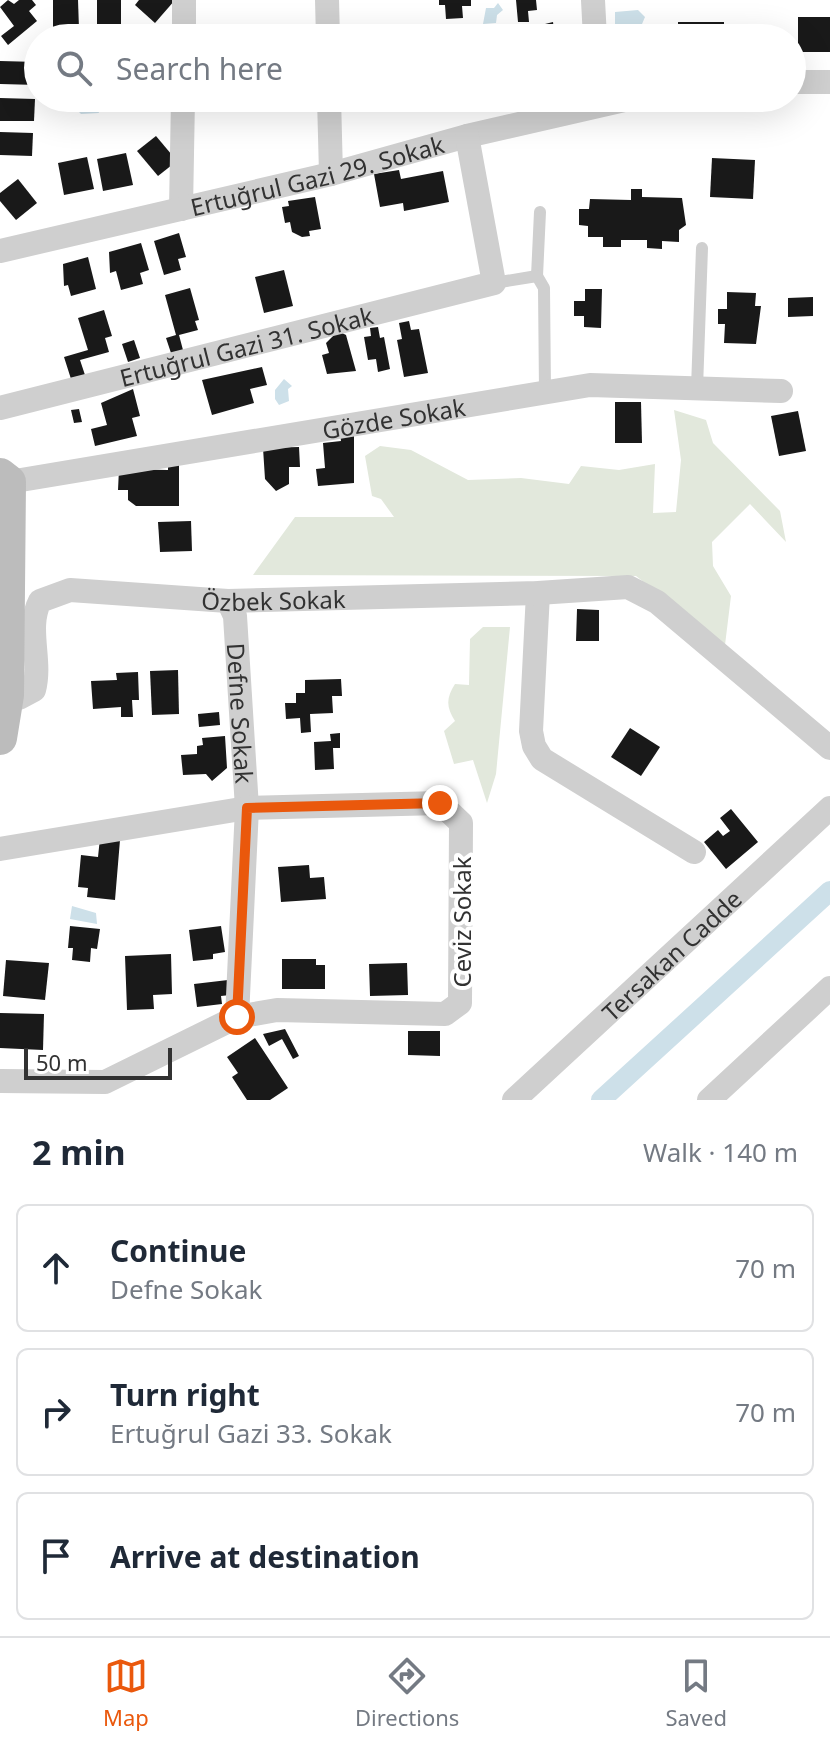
<!DOCTYPE html>
<html lang="en">
<head>
<meta charset="utf-8">
<style>
  body { margin:0; font-family:"Noto Sans",sans-serif; background:#f2f2f3; color:#1f2937 }
  .scale { position:absolute; left:24px; bottom:20px; width:148px; box-sizing:border-box; padding-left:8px; border:4px solid #323232; border-top:0; font-size:22px; line-height:28px; white-space:nowrap; color:#323232; -webkit-text-stroke:6px #fff; paint-order:stroke }
  .stop { position:absolute; width:24px; height:24px; margin:-18px; border:6px solid #ea580c; border-radius:50%; background:#fff }
  .stop.end { background:#ea580c; border-color:#fff; box-shadow:0 2px 8px #0008 }
  .list { margin:0; padding:0; list-style:none }
  h2 { display:flex; justify-content:space-between; align-items:center; height:104px; margin:0; padding:0 32px; font-size:34px }
  h2 small { font-size:26px; font-weight:400; color:#747a83 }
  .list li { display:grid; grid-template-columns:52px 1fr auto; gap:24px; align-items:center; box-sizing:border-box; height:128px; margin:0 16px 16px; padding:0 16px; border:2px solid #e0e1e3; border-radius:12px }
  .list b { display:block; font-size:30px; white-space:nowrap }
  .list p { margin:0; font-size:26px; white-space:nowrap; color:#747a83 }
  .list em { font-size:26px; font-style:normal; color:#747a83 }
  .icon { flex:none; width:44px; height:44px; fill:none; stroke:currentColor; stroke-width:2; stroke-linecap:round; stroke-linejoin:round }
  .map { position:relative; flex:none; width:830px; height:1100px; overflow:hidden }
  .search { position:absolute; background:#fff; box-shadow:0 8px 32px #0002; left:24px; right:24px; top:24px; height:88px; display:flex; align-items:center; gap:20px; box-sizing:border-box; padding:0 28px; border-radius:44px; color:#747a83; font-size:30px }
  .sheet { height:536px; background:#fff }
  nav { display:flex; justify-content:space-around; align-items:center; box-sizing:border-box; height:112px; border-top:2px solid #e0e1e3; background:#fff; font-size:22px; color:#747a83 }
  nav a { display:grid; justify-items:center; gap:4px }
  nav .on { color:#ea580c }
  .map>svg:first-child { display:block }
  .green { fill:#e2e8dc }
  .water { fill:#cde0e9 }
  .lines { fill:none; stroke-linecap:round; stroke-linejoin:round }
  .canal { stroke:#cde0e9; stroke-width:20 }
  .building { fill:#191919 }
  .lane { stroke:#cfcfcf; stroke-width:12 }
  .street { stroke:#cfcfcf; stroke-width:24 }
  .secondary { stroke:#bcbcbc; stroke-width:34 }
  .route { stroke:#ea580c; stroke-width:10 }
  .labels { text-anchor:middle; dominant-baseline:central; stroke-width:8; stroke-linejoin:round; paint-order:stroke }
  .street-label { font-size:24px; fill:#323232; stroke:#fff }
</style>
</head>
<body>
<div class="map">
<svg width="830" height="1100" viewBox="0 0 830 1100">
  <rect width="100%" height="100%" fill="#fff"/>
  <g class="green">
    <polygon points="674,410 706,420 713,443 780,511 786,542 750,504 712,542 713,566 731,596 725,645 636,576 253,575 295,517 394,517 381,499 372,496 365,456 380,446 411,450 468,480 521,478 569,484 581,466 619,470 655,464 653,513 676,512 681,460"/>
    <path d="M483,627H510L496,774L487,803L473,760L454,764L444,731L455,721C446,707 446,698 455,684L469,685L470,639Z"/>
  </g>
  <g class="water">
    <polygon points="498,3 503,10 497,15 496,23 483,24 486,8 494,8"/>
    <polygon points="638,10 645,17 642,24 615,24 615,12"/>
    <polygon points="65,98 94,99 99,113 81,114"/>
    <polygon points="284,379 292,386 288,389 289,401 279,405 275,399 275,390"/>
    <polygon points="72,906 96,913 97,924 70,919"/>
  </g>
  <g class="lines">
    <polyline class="canal" points="601,1100 830,891"/>
  </g>
  <g class="building">
    <polygon points="8,0 14,4 19,0 32,0 36,5 29,11 37,21 8,45 1,36 14,26 0,7"/>
    <polygon points="53,0 78,0 79,29 53,30"/>
    <rect x="97" y="0" width="24" height="26"/>
    <polygon points="139,0 175,0 155,23 135,5"/>
    <polygon points="439,0 471,0 471,6 462,6 463,18 446,19 445,5 439,5"/>
    <polygon points="516,0 536,0 537,10 528,11 529,22 518,22"/>
    <rect x="798" y="17" width="32" height="35"/>
    <polygon points="553,22 554,30 572,28 573,38 530,38 529,28"/>
    <rect x="678" y="22" width="46" height="16"/>
    <polygon points="156,29 174,29 174,38 141,38 157,35"/>
    <polygon points="661,31 662,38 610,38 610,36"/>
    <polygon points="0,61 38,62 38,85 0,84"/>
    <polygon points="0,98 35,99 34,121 0,121"/>
    <polygon points="138,98 174,98 174,107 138,106"/>
    <polygon points="361,98 384,98 385,110 362,112"/>
    <polygon points="0,132 33,133 32,156 0,155"/>
    <polygon points="156,136 177,161 158,176 137,151"/>
    <polygon points="126,153 133,185 103,191 97,159"/>
    <polygon points="87,157 94,189 64,195 58,163"/>
    <polygon points="712,158 755,160 753,199 710,197"/>
    <polygon points="399,170 401,179 443,171 449,202 404,211 403,203 380,207 374,174"/>
    <polygon points="18,179 37,203 16,220 0,201 0,193"/>
    <polygon points="631,189 642,189 642,197 682,198 686,225 679,230 679,242 662,241 662,249 647,248 647,240 621,240 621,247 603,247 603,237 588,237 588,226 579,225 579,209 589,209 590,199 631,200"/>
    <polygon points="315,197 321,229 309,231 310,236 302,237 292,232 290,222 285,223 282,207 289,206 288,201"/>
    <polygon points="179,233 186,257 178,259 181,270 164,275 154,241"/>
    <polygon points="141,243 149,270 140,273 143,284 121,290 116,271 110,273 109,252"/>
    <polygon points="88,257 96,289 71,296 68,285 64,286 63,264"/>
    <polygon points="284,270 293,306 264,313 255,277"/>
    <polygon points="190,288 199,320 195,321 198,330 179,335 183,350 171,353 166,338 176,335 165,295"/>
    <polygon points="585,289 602,289 601,328 584,327 584,316 574,316 574,301 585,301"/>
    <polygon points="727,292 756,293 755,306 761,306 756,344 724,343 725,324 718,324 718,309 727,309"/>
    <polygon points="813,297 813,316 788,317 788,298"/>
    <polygon points="104,310 112,336 105,338 109,352 80,360 85,375 71,379 64,357 88,350 78,318"/>
    <polygon points="409,321 411,330 419,329 428,373 404,377 397,340 402,339 399,323"/>
    <polygon points="378,327 380,338 384,337 390,369 378,372 376,359 368,360 364,337 371,336 370,328"/>
    <polygon points="338,331 346,335 356,371 327,374 322,355 329,353 326,343"/>
    <polygon points="134,340 140,358 128,362 122,344"/>
    <polygon points="262,367 267,385 250,389 254,403 212,415 202,380"/>
    <polygon points="133,389 140,416 132,418 137,436 95,446 91,429 107,425 101,403"/>
    <polygon points="615,402 641,402 642,443 615,443"/>
    <polygon points="79,409 82,422 74,423 71,410"/>
    <polygon points="798,411 806,451 779,456 771,416"/>
    <polygon points="354,431 354,483 318,486 316,469 325,468 323,443 341,441 340,433"/>
    <polygon points="299,447 300,467 289,467 289,484 276,491 265,479 263,448"/>
    <polygon points="168,459 179,459 179,506 136,506 128,500 128,490 118,490 119,469 168,470"/>
    <polygon points="191,521 192,551 160,552 158,522"/>
    <polygon points="577,609 599,610 599,641 576,641"/>
    <polygon points="178,670 179,714 152,715 150,671"/>
    <polygon points="138,672 139,700 132,700 133,717 121,717 121,707 93,709 91,681 117,680 116,673"/>
    <polygon points="341,679 342,696 332,696 333,713 310,714 311,732 301,733 300,718 286,719 285,703 296,703 296,693 305,693 305,680"/>
    <polygon points="219,712 220,725 199,727 198,714"/>
    <polygon points="630,728 660,747 641,776 611,757"/>
    <polygon points="340,733 340,748 333,748 334,769 315,770 314,742 331,741 330,734"/>
    <polygon points="225,736 227,768 212,781 206,774 183,775 181,755 197,754 197,746 203,745 202,738"/>
    <polygon points="731,809 758,842 726,869 704,842 718,830 723,836 730,831 720,818"/>
    <polygon points="100,838 120,840 115,900 87,897 88,888 78,887 81,855 98,857"/>
    <polygon points="309,865 310,878 324,877 326,899 281,902 278,867"/>
    <polygon points="70,926 100,929 97,949 91,948 90,962 72,960 73,948 68,948"/>
    <polygon points="221,926 225,952 213,954 213,959 193,961 189,930"/>
    <polygon points="171,954 172,994 153,995 154,1009 127,1010 125,956"/>
    <polygon points="282,959 316,959 316,965 325,965 325,989 282,989"/>
    <polygon points="6,960 49,963 45,1000 3,996"/>
    <polygon points="407,963 408,995 370,996 369,964"/>
    <polygon points="228,980 230,995 221,996 222,1004 197,1007 194,984"/>
    <polygon points="0,1013 44,1014 43,1050 0,1048"/>
    <polygon points="285,1029 299,1056 293,1059 282,1039 269,1046 263,1034"/>
    <polygon points="408,1031 440,1031 440,1056 408,1055"/>
    <polygon points="255,1038 288,1088 270,1100 247,1100 232,1077 238,1073 227,1057"/>
  </g>
  <g class="lines">
    <g class="lane">
      <polyline points="537,276 540,212"/>
      <polyline points="494,283 537,276 544,288 545,392"/>
      <polyline points="697,388 702,248"/>
    </g>
    <g class="street">
      <polyline points="327,0 328,38"/>
      <polyline points="593,0 595,38"/>
      <polyline points="184,38 184,0"/>
      <polyline points="792,82 830,82"/>
      <polyline points="329,98 331,174"/>
      <polyline points="181,209 183,98"/>
      <path id="s1" d="M0,251L331,174L467,136L633,98"/>
      <path id="s2" d="M0,408L494,283L467,136"/>
      <path id="s3" d="M9,482L590,385L781,391"/>
      <polyline points="538,593 531,731 534,746 542,759 694,852"/>
      <path id="s4" d="M228,601L235,616L247,808L237,1017"/>
      <path id="s5" d="M0,696L19,698L34,690C42,660 26,628 40,601L70,590L228,601L538,593L628,587L657,602L830,748"/>
      <polyline points="0,849 247,808 440,803 461,823 460,1003 445,1014 277,1010 237,1017 105,1082 0,1081"/>
      <path id="s6" d="M514,1100L830,808"/>
      <polyline points="709,1100 830,988"/>
    </g>
    <polyline class="secondary" points="0,475 9,482 7,695 0,738"/>
  </g>
  <g class="lines">
    <polyline class="route" points="237,1017 247,808 440,803"/>
  </g>
  <g class="labels">
    <g class="street-label">
      <text stroke="none"><textPath href="#s1" startOffset="326">Ertuğrul Gazi 29. Sokak</textPath></text>
      <text stroke="none"><textPath href="#s2" startOffset="254">Ertuğrul Gazi 31. Sokak</textPath></text>
      <text stroke="none"><textPath href="#s3" startOffset="390">Gözde Sokak</textPath></text>
      <text stroke="none"><textPath href="#s5" startOffset="362">Özbek Sokak</textPath></text>
      <text stroke="none"><textPath href="#s4" startOffset="114">Defne Sokak</textPath></text>
      <text transform="translate(461 922) rotate(-90)">Ceviz Sokak</text>
      <text stroke="none"><textPath href="#s6" startOffset="214">Tersakan Cadde</textPath></text>
    </g>
  </g>
</svg>
<div class="scale">50 m</div>
<div class="stop" style="left:237px;top:1017px"></div>
<div class="stop end" style="left:440px;top:803px"></div>
<div class="search"><svg class="icon" aria-label="search" viewBox="0 0 24 24"><circle cx="10" cy="10" r="6"/><path d="M15 15l6 6"/></svg>Search here</div>
</div>
<section class="sheet">
<h2>2 min<small>Walk · 140 m</small></h2>
<ul class="list">
<li><svg class="icon" aria-label="ahead" viewBox="0 0 24 24"><path d="M12 20V5M6 11l6-6 6 6"/></svg><div><b>Continue</b><p>Defne Sokak</p></div><em>70 m</em></li>
<li><svg class="icon" aria-label="right" viewBox="0 0 24 24"><path d="M7 20v-9h11M14 6l5 5-5 5"/></svg><div><b>Turn right</b><p>Ertuğrul Gazi 33. Sokak</p></div><em>70 m</em></li>
<li><svg class="icon" aria-label="arrive" viewBox="0 0 24 24"><path d="M6 21V4h12l-3 4 3 4H6"/></svg><div><b>Arrive at destination</b></div></li>
</ul>
</section>
<nav>
<a class="on"><svg class="icon" aria-label="map" viewBox="0 0 24 24"><path d="M3 6l6-2 6 2 6-2v14l-6 2-6-2-6 2zM9 4v14M15 6v14"/></svg>Map</a>
<a><svg class="icon" aria-label="directions" viewBox="0 0 24 24"><path d="M12 3l9 9-9 9-9-9zM9 14v-3h6M13 9l2 2-2 2"/></svg>Directions</a>
<a><svg class="icon" aria-label="saved" viewBox="0 0 24 24"><path d="M7 4h10v16l-5-4-5 4z"/></svg>Saved</a>
</nav>
</body>
</html>
